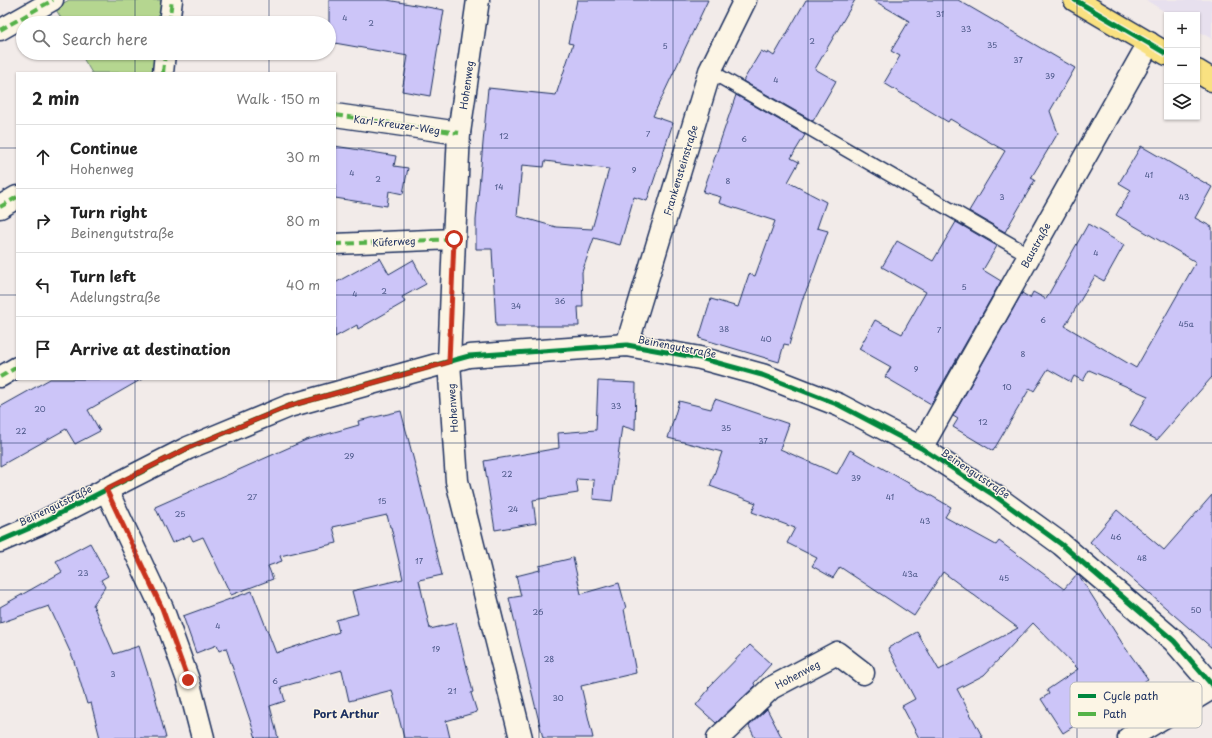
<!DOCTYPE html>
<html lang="en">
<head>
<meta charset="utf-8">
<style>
  body { margin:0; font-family:"Playpen Sans",sans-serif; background:#f6f6f6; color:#222 }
  .controls { position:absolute; right:12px; top:12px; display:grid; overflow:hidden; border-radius:0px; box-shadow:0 1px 3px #0004 }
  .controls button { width:36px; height:36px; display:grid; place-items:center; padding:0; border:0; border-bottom:1px solid #e0e0e0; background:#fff; color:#222; font:20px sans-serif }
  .stop { position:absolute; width:12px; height:12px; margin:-9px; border:3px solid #c8321e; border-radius:50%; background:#fff }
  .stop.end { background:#c8321e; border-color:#fff; box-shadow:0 1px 4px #0008 }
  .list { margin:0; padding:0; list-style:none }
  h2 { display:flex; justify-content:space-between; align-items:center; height:52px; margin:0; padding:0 16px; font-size:17px }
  h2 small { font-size:13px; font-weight:400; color:#767676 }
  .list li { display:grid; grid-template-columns:26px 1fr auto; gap:12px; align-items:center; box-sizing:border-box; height:64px; padding:0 16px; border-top:1px solid #e0e0e0 }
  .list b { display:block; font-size:15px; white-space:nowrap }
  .list p { margin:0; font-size:13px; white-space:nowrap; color:#767676 }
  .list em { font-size:13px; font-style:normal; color:#767676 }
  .icon { flex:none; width:22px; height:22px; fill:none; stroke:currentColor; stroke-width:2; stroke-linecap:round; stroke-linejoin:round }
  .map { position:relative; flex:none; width:1212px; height:738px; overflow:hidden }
  .search { position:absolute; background:#fff; box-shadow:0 1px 3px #0004; left:16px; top:16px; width:320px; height:44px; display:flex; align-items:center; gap:10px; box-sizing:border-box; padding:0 14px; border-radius:22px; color:#767676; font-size:15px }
  .panel { position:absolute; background:#fff; box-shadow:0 1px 3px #0004; left:16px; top:72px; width:320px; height:308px; border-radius:0px }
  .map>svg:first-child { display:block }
  .built { fill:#e7e0ee }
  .green { fill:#b5d690; stroke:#688277 }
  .building { fill:#ccc5f8; stroke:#1b2f5e; fill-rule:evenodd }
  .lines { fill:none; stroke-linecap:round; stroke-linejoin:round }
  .service-casing { stroke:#1b2f5e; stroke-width:16 }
  .pedestrian-casing { stroke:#1b2f5e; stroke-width:23 }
  .minor-casing { stroke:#1b2f5e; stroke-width:25 }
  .primary-casing { stroke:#1b2f5e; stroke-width:25 }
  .service { stroke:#fcf5e5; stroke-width:13 }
  .pedestrian { stroke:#fcf5e5; stroke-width:20 }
  .minor { stroke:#fcf5e5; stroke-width:22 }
  .primary { stroke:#f9e181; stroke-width:22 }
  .quiet { stroke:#55b248; stroke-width:4; stroke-dasharray:8 4; stroke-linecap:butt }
  .cycleway-casing { stroke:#fcf5e5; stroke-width:8 }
  .cycleway { stroke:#00873e; stroke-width:5 }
  .route { stroke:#c8321e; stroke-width:5 }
  .grid { fill:none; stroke:#1b2f5e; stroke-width:1; stroke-opacity:0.55 }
  .labels { text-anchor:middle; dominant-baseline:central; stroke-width:3; stroke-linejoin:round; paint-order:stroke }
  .number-label { font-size:8px; fill:#475484 }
  .street-label { font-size:10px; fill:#1b2f5e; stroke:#fcf5e5 }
  .neighbourhood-label { font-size:11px; font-weight:bold; fill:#1b2f5e; stroke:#fcf5e5 }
  .key { fill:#fcf5e5; stroke:#b8babc; stroke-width:1 }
  .key-label { font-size:11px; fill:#1b2f5e }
</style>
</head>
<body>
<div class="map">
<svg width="1212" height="738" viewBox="0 0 1212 738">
  <rect width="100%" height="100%" fill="#f2ebe9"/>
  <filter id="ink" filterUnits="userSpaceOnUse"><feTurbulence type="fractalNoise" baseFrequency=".025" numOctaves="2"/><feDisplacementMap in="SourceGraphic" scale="8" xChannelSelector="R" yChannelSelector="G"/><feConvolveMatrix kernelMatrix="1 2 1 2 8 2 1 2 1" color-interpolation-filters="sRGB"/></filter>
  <g filter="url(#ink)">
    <polygon class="built" points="1146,0 1212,0 1212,39 1197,30 1197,15 1170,15"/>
    <g class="green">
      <polygon points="69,0 160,0 163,6 160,23 64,23 55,8"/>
      <polygon points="80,53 155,53 152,73 92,73"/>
    </g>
    <g class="building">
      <polygon points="329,0 387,0 444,10 430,96 402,91 408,56 329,42"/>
      <path d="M577,0H708L653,116L673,123L647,201L634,197L620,245L594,238L582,272L583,307H578L579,326H496L492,249H476V220L488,88L556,95L573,44L568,43ZM545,161L609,169L592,229L556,227L517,216L522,165L544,167Z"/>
      <polygon points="806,0 855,0 815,69 836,81 813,121 743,81 761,51 767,54 768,52 774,56"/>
      <polygon points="873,0 958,0 1075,68 1050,111 1058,133 1031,178 1035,180 1005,232 969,211 1005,151 950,119 948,122 884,83 900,56 891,51 909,21"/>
      <polygon points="736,95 805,135 791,158 799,162 788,182 826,202 817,228 828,231 809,285 803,298 789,345 784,344 779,362 699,338 711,299 738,307 749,274 755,276 775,221 719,203 721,197 703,192"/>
      <polygon points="335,146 396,156 394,166 408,168 403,194 389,191 387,206 335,198"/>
      <polygon points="1141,146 1212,187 1195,218 1212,227 1212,377 1157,440 1130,425 1148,396 1089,370 1083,381 1074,376 1071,382 1048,369 1034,391 1030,388 993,451 953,427 958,419 953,416 1022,293 1030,298 1033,292 1046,299 1088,224 1124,245 1104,281 1095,276 1065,326 1136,368 1196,262 1116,215 1131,190 1119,183"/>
      <polygon points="956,222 997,246 983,270 1001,281 931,404 885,377 891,367 859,349 875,320 902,334 926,292 882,267 897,241 933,261"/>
      <polygon points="380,258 389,274 413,260 426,284 402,297 405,302 358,329 357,325 335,337 335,283"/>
      <polygon points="50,379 142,379 88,410 100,431 75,444 66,429 0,466 0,407"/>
      <polygon points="598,381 636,383 635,430 622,426 612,501 593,499 594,480 576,479 578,493 533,500 536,523 495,530 484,461 559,448 558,433 596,430"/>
      <polygon points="715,399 789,424 780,449 837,474 850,450 951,507 945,517 996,545 999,541 1064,589 1077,574 1080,577 1124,646 1148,679 1063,733 1041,699 1049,694 1047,690 1078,669 1033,623 984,675 957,689 983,738 919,738 902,706 915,699 888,648 917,632 939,670 1018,628 943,572 914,616 840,567 833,578 812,566 817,558 787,543 795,528 752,512 756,503 710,486 722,452 668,438 679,401 711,409"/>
      <polygon points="401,411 421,488 442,575 419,580 430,629 456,623 473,692 471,693 477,712 446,721 450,738 404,738 392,690 349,701 342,670 281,687 285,701 270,706 278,738 256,738 226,648 219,651 217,645 196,653 183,616 252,591 276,653 339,632 336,620 358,614 352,591 403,579 391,527 390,527 387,515 333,527 337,543 280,556 282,561 268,566 273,579 231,595 203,537 193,541 190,535 172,543 155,507 306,440 359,425 358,421"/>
      <polygon points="1212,495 1212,648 1090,542 1117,510 1164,550"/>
      <polygon points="90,543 108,576 101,580 105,587 93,605 114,654 139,646 155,696 166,738 100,738 91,703 87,704 73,658 49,606 0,623 0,607 62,572 56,561"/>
      <polygon points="573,558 581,594 619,583 626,608 624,609 636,673 581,686 593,738 543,738 509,598 521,596 516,576 540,570 539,566"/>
      <polygon points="750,645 771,664 754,683 755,686 716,723 696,705 709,689 708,688"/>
      <polygon points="767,709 782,738 755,738 749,726"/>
    </g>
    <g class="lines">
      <defs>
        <polyline id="service" points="710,71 1029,255"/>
        <g id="pedestrian">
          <polyline points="169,23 172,0"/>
          <polyline points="0,30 53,0"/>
          <polyline points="163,73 165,53"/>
          <polyline points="335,244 454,239"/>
          <polyline points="0,377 17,367"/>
        </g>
        <g id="minor">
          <polyline points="478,0 459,133 454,239 449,362 457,481 521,738"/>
          <polyline points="335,115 459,133"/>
          <polyline points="0,207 17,197"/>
          <polyline points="627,345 710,71 745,0"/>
          <polyline points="921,448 1149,43"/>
          <polyline points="106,489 162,608 188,680 203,738"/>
          <polyline points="0,541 37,525 188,448 289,406 469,356 627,345 700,358 762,375 839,405 921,448 995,496 1061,544 1174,641 1212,685"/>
          <polyline points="718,738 771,688 837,653 863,673"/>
          <polyline points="1129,738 1212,688"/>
        </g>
        <g id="primary">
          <polyline points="1075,0 1167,54"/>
          <polyline points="1197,71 1212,80"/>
        </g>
      </defs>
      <use href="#service" class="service-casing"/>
      <use href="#pedestrian" class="pedestrian-casing"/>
      <use href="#minor" class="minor-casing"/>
      <use href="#primary" class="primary-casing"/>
      <use href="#service" class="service"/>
      <use href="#pedestrian" class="pedestrian"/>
      <use href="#minor" class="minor"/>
      <use href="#primary" class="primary"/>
      <g class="quiet">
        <polyline points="169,23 172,0"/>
        <polyline points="0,30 53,0"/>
        <polyline points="163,73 165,53"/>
        <polyline points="335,115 459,133"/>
        <polyline points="0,207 17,197"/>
        <polyline points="335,244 454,239"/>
        <polyline points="0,377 17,367"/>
      </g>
      <defs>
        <g id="cycleway">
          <polyline points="1075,0 1167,54"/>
          <polyline points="0,541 37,525 188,448 289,406 469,356 627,345 700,358 762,375 839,405 921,448 995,496 1061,544 1174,641 1212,685"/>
        </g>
      </defs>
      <use href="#cycleway" class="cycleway-casing"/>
      <use href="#cycleway" class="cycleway"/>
    </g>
  </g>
  <g class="lines" filter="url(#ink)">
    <polyline class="route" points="188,680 162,608 106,489 188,448 289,406 449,362 454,239"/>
  </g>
  <path class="grid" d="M135,0V23M269,0V23M404,0V738M539,0V738M673,0V738M808,0V738M943,0V738M1077,0V738M135,53V73M269,53V73M0,148H17M335,148H1212M0,295H17M335,295H1212M135,379V738M269,379V738M0,443H1212M0,590H1212"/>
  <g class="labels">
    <g class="number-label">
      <text x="940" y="14">31</text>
      <text x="345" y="18">4</text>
      <text x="371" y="23">2</text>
      <text x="966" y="29">33</text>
      <text x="812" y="41">2</text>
      <text x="992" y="45">35</text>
      <text x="665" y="46">5</text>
      <text x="1018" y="60">37</text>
      <text x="1050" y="76">39</text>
      <text x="776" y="80">4</text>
      <text x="648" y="134">7</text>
      <text x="504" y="136">12</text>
      <text x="744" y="139">6</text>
      <text x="634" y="170">9</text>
      <text x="352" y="173">4</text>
      <text x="1149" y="175">41</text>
      <text x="378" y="179">2</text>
      <text x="728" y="181">8</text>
      <text x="499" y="187">14</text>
      <text x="1002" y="197">3</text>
      <text x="1184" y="197">43</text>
      <text x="1096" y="253">4</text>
      <text x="964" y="287">5</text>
      <text x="384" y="291">2</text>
      <text x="355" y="294">4</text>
      <text x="560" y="301">36</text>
      <text x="516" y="306">34</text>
      <text x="1043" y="320">6</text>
      <text x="1186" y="324">45a</text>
      <text x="724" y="329">38</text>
      <text x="939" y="330">7</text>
      <text x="766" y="339">40</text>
      <text x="1023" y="354">8</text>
      <text x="916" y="369">9</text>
      <text x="1007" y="387">10</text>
      <text x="616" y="406">33</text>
      <text x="40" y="409">20</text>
      <text x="983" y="422">12</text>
      <text x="726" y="428">35</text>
      <text x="21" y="431">22</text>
      <text x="763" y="441">37</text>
      <text x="349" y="456">29</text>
      <text x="507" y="474">22</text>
      <text x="856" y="478">39</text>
      <text x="252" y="497">27</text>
      <text x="890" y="497">41</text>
      <text x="382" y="501">15</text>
      <text x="513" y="509">24</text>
      <text x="180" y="514">25</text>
      <text x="925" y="521">43</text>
      <text x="1116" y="537">46</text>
      <text x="1142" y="558">48</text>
      <text x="419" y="561">17</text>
      <text x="83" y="573">23</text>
      <text x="910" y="574">43a</text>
      <text x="1004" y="578">45</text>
      <text x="1196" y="610">50</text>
      <text x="538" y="612">26</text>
      <text x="218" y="626">4</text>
      <text x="436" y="649">19</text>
      <text x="549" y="659">28</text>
      <text x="113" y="674">3</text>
      <text x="275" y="681">6</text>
      <text x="452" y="691">21</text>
      <text x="558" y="698">30</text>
    </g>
    <g class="street-label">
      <text transform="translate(466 85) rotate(-82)">Hohenweg</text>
      <text transform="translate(397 124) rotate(8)">Karl-Kreuzer-Weg</text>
      <text transform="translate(680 170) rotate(-73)">Frankensteinstraße</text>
      <text transform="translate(394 241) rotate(-3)">Küferweg</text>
      <text transform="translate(1035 245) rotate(-61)">Baustraße</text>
      <text transform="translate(677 346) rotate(11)">Beinengutstraße</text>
      <text transform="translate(452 408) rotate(-94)">Hohenweg</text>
      <text transform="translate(976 473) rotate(34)">Beinengutstraße</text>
      <text transform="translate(55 505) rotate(-26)">Beinengutstraße</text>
      <text transform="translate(797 674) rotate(-28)">Hohenweg</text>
    </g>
    <g class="neighbourhood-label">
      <text x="346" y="713">Port Arthur</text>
    </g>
  </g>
  <rect x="1070" y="682" width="132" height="46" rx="6" class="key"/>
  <rect x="1078" y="694" width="18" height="4" fill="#00873e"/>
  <rect x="1078" y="712" width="18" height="4" fill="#55b248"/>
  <g class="key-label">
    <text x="1103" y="700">Cycle path</text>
    <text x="1103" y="718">Path</text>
  </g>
</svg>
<div class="controls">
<button>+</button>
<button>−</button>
<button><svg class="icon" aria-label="layers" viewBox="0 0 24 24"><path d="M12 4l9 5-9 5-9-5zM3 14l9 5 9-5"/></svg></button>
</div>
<div class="stop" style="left:454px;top:239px"></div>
<div class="stop end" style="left:188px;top:680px"></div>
<div class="search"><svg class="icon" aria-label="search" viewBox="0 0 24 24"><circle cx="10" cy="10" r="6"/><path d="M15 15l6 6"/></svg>Search here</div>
<section class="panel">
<h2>2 min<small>Walk · 150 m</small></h2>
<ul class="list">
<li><svg class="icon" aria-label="ahead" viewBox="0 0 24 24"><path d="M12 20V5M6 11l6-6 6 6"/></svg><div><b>Continue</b><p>Hohenweg</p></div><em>30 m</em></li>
<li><svg class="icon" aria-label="right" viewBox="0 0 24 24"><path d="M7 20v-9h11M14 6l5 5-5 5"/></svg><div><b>Turn right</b><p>Beinengutstraße</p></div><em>80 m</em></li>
<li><svg class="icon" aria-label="left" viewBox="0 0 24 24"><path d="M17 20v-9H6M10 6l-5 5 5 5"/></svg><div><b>Turn left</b><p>Adelungstraße</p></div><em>40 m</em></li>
<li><svg class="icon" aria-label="arrive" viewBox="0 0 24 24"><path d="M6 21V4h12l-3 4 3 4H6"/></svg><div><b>Arrive at destination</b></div></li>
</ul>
</section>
</div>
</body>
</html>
